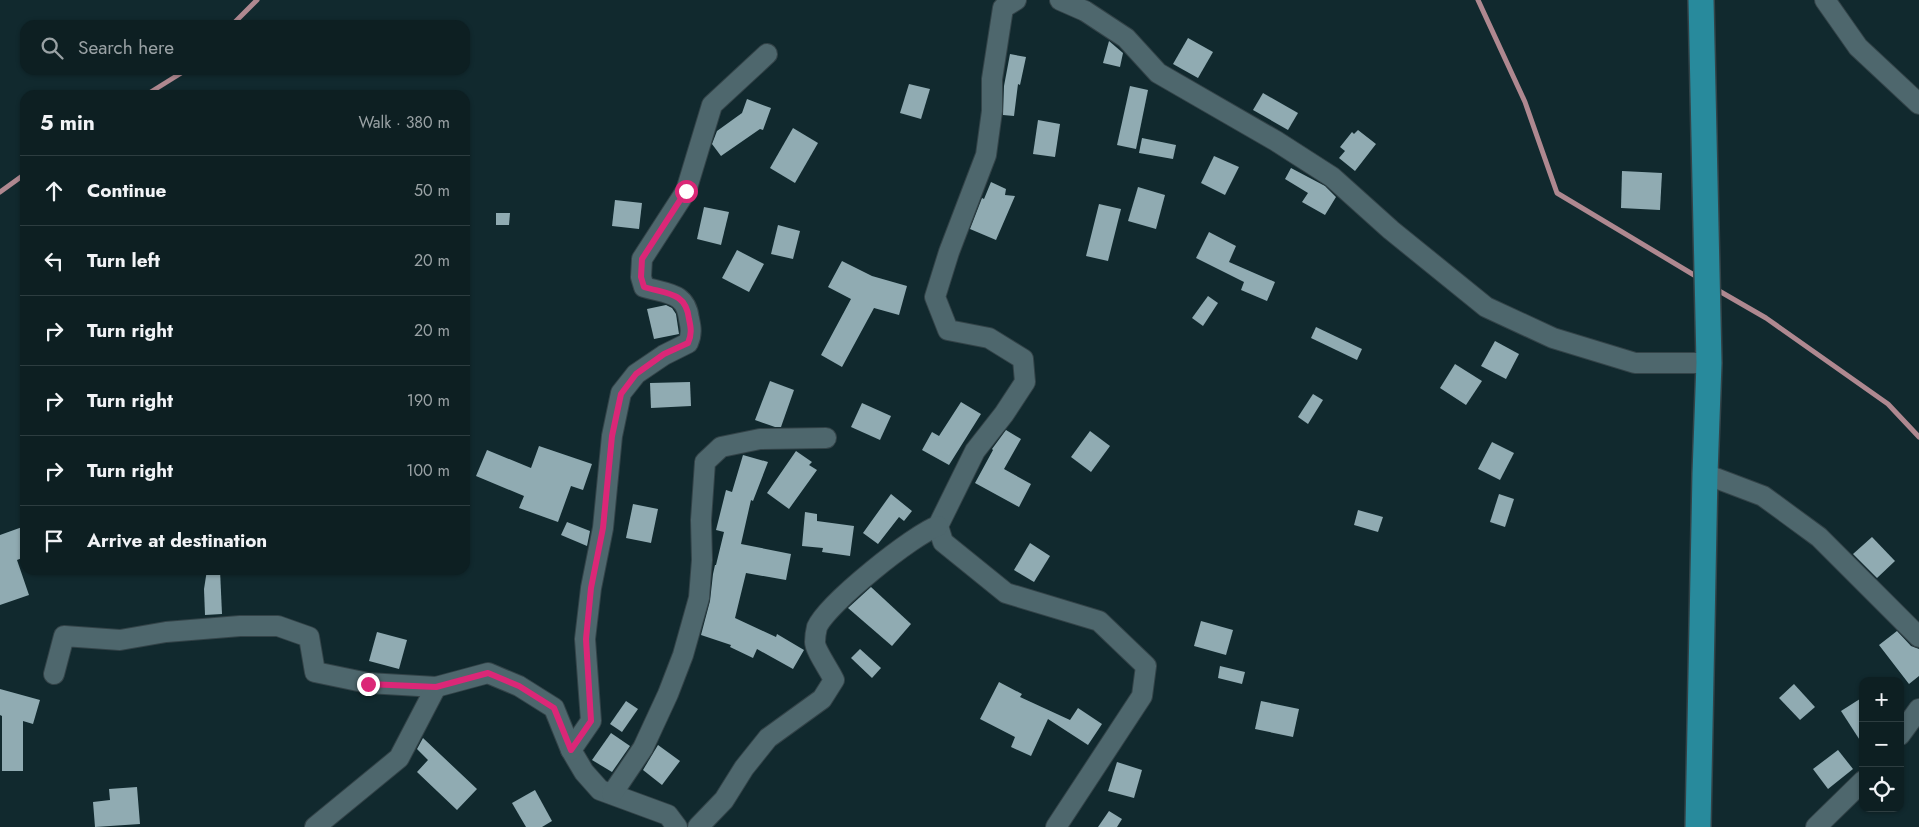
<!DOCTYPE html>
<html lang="en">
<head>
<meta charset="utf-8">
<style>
  body { margin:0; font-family:Jost,sans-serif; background:#16272a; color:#f1f3f6 }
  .controls { position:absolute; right:15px; bottom:15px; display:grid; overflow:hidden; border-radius:10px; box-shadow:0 1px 4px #0004 }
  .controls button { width:45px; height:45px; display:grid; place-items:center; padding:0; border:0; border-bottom:1px solid #2d3d40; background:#0d1f22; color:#f1f3f6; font:25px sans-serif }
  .stop { position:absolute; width:15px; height:15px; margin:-11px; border:4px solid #db2777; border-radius:50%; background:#fff }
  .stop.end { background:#db2777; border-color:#fff; box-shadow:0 1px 5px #0008 }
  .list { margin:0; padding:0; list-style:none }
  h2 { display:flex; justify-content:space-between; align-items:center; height:65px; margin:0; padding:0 20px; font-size:21px }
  h2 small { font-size:16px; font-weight:400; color:#9aa2a5 }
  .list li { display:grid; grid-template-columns:32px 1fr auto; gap:15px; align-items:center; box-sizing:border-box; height:70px; padding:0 20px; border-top:1px solid #2d3d40 }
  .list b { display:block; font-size:19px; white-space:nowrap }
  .list em { font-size:16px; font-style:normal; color:#9aa2a5 }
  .icon { flex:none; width:28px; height:28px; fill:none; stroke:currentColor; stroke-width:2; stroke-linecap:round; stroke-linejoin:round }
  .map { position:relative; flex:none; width:1919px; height:827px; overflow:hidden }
  .search { position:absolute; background:#0d1f22; box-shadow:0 1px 4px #0004; left:20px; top:20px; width:450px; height:55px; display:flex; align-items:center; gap:12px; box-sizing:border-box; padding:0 18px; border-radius:15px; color:#9aa2a5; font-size:19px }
  .panel { position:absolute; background:#0d1f22; box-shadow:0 1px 4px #0004; left:20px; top:90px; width:450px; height:485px; border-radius:15px }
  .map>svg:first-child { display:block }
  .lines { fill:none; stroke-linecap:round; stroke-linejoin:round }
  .stream { stroke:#af8890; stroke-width:5 }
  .building { fill:#90abb2 }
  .minor-casing { stroke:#334348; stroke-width:22 }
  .major-casing { stroke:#334348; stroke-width:28 }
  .minor { stroke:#4e676d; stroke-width:20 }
  .major { stroke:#288a9c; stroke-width:25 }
  .route { stroke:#db2777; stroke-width:6 }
</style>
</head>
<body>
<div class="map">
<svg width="1919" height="827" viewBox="0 0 1919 827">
  <rect width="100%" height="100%" fill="#11292e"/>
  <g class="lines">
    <g class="stream">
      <polyline points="1478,0 1525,102 1557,193 1699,278"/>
      <polyline points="232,25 257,0"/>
      <polyline points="146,95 186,70"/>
      <polyline points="0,192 25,174"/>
      <polyline points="1714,288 1766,318 1888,404 1919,437"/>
    </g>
  </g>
  <g class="building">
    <polygon points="1188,38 1213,52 1198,78 1173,64"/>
    <polygon points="1109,41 1123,53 1120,67 1103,63"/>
    <polygon points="1010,54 1026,57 1020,85 1018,84 1014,116 1003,115 1004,86"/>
    <polygon points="909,84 930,89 921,119 900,113"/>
    <polygon points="1130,86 1148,90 1136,149 1117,145"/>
    <polygon points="1263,93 1298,113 1288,130 1253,110"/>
    <polygon points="747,99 771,108 763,130 760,129 721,156 712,144 717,131 742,113"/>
    <polygon points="1038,120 1060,124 1055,157 1033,154"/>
    <polygon points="793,128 818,143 795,183 770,168"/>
    <polygon points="1358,130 1376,144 1355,171 1339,158 1345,151 1340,147 1352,132 1354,134"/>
    <polygon points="1142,138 1176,145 1173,159 1139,153"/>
    <polygon points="1214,156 1239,167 1225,195 1201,183"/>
    <polygon points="1291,168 1325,186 1336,197 1325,215 1302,202 1308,193 1285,179"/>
    <polygon points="1622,171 1662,173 1660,210 1621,208"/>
    <polygon points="991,182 1006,189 1005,195 1015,196 996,240 970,229 982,198 984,199"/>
    <polygon points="1138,187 1165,195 1156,229 1128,221"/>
    <polygon points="615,200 642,203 639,229 612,226"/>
    <polygon points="1099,204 1121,209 1108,261 1086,256"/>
    <polygon points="704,207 729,212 721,245 697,239"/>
    <polygon points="496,213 510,213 509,225 496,225"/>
    <polygon points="778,225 800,231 793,259 771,254"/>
    <polygon points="1209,232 1236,246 1229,262 1275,282 1267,301 1241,290 1244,282 1196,258"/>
    <polygon points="737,250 764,264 749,292 722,278"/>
    <polygon points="842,261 872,276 907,286 899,315 874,308 842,367 821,355 851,299 828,287"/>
    <polygon points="1208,296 1218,303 1203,326 1192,318"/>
    <polygon points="666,305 672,308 676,314 679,334 654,339 647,309"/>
    <polygon points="1316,327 1362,349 1357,360 1311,338"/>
    <polygon points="1495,341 1519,354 1506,379 1481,366"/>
    <polygon points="1455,364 1482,381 1466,405 1440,388"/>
    <polygon points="770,381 794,390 781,427 775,427 755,420"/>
    <polygon points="690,382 691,406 651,408 650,383"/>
    <polygon points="1313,394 1323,400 1308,424 1298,417"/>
    <polygon points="961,402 981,414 949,465 922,450 932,432 939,436"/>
    <polygon points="862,403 891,416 880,440 851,427"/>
    <polygon points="1006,430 1021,439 1004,469 1031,484 1019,507 975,483 993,450 992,449"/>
    <polygon points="1090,431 1110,446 1091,472 1071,457"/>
    <polygon points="1492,442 1514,453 1500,480 1478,469"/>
    <polygon points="539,446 592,464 583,490 571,486 558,522 519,508 524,496 476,476 487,450 531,468"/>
    <polygon points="796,451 812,462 809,465 817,470 789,509 767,493"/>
    <polygon points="743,455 768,462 753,501 751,500 741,544 791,554 786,580 746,573 735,618 776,637 777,634 804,650 793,669 757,649 753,658 730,647 731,645 701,635 710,601 713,574 715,565 716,565 724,532 716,530 726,490 732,492"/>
    <polygon points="891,494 912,511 904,521 899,517 878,544 863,533"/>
    <polygon points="1499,494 1514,499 1505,527 1490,522"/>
    <polygon points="633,504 658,509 651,543 626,538"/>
    <polygon points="1358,510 1383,517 1378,532 1354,525"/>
    <polygon points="805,512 817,514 817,521 854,526 850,556 822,552 823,548 802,546"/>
    <polygon points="567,522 590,531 587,546 561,535"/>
    <polygon points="25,526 25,557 17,560 29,595 0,605 0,535"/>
    <polygon points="1872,537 1895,561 1877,578 1853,554"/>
    <polygon points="1030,543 1050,556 1034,582 1014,570"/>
    <polygon points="207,570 220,570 222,614 205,615 204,589"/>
    <polygon points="871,587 911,624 892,646 848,608"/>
    <polygon points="1201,621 1233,630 1226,655 1194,646"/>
    <polygon points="1897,631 1911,646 1919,649 1919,676 1909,684 1879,645"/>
    <polygon points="377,632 407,640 399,669 369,661"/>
    <polygon points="860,649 881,668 872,678 851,658"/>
    <polygon points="1220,666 1245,672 1242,684 1218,678"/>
    <polygon points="999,682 1022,694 1020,697 1070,720 1078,708 1102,724 1088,745 1048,719 1031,756 1011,747 1015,737 980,719"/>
    <polygon points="1794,684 1815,707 1800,720 1779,698"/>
    <polygon points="0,689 40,700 33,724 23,721 23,771 2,771 2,716 0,715"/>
    <polygon points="1863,697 1863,745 1841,711"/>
    <polygon points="626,701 638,709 622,732 610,724"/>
    <polygon points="1261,701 1299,709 1293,737 1255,729"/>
    <polygon points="611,733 630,746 612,772 592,760"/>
    <polygon points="423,738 477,789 457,810 417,772 428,760 417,749"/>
    <polygon points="658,745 680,761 662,785 643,770"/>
    <polygon points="1838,750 1853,769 1828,789 1813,769"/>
    <polygon points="1117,762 1142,770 1134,798 1108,791"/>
    <polygon points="137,787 140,824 95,827 93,802 110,800 109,789"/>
    <polygon points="535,790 552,821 542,827 526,827 512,803"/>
    <polygon points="1109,811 1122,819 1117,827 1098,827"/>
  </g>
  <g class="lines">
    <defs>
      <g id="minor">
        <polyline points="1016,0 1003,8 992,79 992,111 986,155 949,252 935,297 948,330 989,338 1023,359 1025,382 1004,414 975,451 938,526 943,542 1006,593 1099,621 1146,666 1142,696 1056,827"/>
        <polyline points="1060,0 1085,11 1126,38 1158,73 1276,141 1332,177 1391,230 1486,307 1553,338 1635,363 1709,363"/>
        <polyline points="1825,0 1858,47 1919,104"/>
        <polyline points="1705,474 1763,496 1819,537 1919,637"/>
        <polyline points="54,674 64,636 120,640 166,632 240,626 278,626 309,637 315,672 368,683 436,687 488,673 519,686 554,708 571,750 584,772 600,790 668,815 677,827"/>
        <polyline points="1900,735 1919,709"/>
        <path d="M571,750L591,721L585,639L591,588L603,528L612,436L621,393L636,374L664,355L688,343C692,334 691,328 689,319C686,292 667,294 644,287L641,277L642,259L686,191L712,105L767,54"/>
        <polyline points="612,794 643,748 668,694 683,655 699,598 702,560 701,520 705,462 721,447 760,439 826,438"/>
        <polyline points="315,827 399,758 436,687"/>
        <path d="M698,827L724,800L744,768L768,738L822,699L834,680C830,671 815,650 815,642C815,638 816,631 817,627C828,603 914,534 938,526"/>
        <polyline points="1816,827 1863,781"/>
      </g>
      <polyline id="major" points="1698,827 1705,474 1709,363 1701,0"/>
    </defs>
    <use href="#minor" class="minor-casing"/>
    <use href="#major" class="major-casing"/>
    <use href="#minor" class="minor"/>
    <use href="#major" class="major"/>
  </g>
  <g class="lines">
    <path class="route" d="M368,684L436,687L488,673L519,686L554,708L571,750L591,721L586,639L591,588L603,528L612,436L621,394L636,374L664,354L688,343C692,334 691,328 689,319C686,292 667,294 644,287L641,277L642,259L686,191"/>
  </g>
</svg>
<div class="controls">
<button>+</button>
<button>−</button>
<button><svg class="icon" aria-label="locate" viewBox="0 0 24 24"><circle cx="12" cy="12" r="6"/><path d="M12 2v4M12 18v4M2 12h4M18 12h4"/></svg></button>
</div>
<div class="stop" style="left:686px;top:191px"></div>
<div class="stop end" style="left:368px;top:684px"></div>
<div class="search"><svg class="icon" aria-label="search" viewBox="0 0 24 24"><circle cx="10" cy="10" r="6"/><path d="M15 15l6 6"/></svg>Search here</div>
<section class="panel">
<h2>5 min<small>Walk · 380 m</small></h2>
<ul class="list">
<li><svg class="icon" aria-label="ahead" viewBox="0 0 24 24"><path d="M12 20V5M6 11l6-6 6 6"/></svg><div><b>Continue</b></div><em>50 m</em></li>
<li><svg class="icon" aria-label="left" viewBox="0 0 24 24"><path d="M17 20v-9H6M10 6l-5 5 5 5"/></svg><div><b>Turn left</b></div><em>20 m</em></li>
<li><svg class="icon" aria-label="right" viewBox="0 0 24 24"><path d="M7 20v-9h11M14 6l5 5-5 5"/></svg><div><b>Turn right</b></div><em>20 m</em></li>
<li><svg class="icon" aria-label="right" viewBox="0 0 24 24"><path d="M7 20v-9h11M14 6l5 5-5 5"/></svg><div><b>Turn right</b></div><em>190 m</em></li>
<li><svg class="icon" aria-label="right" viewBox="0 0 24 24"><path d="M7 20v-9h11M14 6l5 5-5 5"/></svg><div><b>Turn right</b></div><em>100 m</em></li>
<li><svg class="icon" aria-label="arrive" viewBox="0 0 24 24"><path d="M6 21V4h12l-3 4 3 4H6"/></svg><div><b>Arrive at destination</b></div></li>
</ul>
</section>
</div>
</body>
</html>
